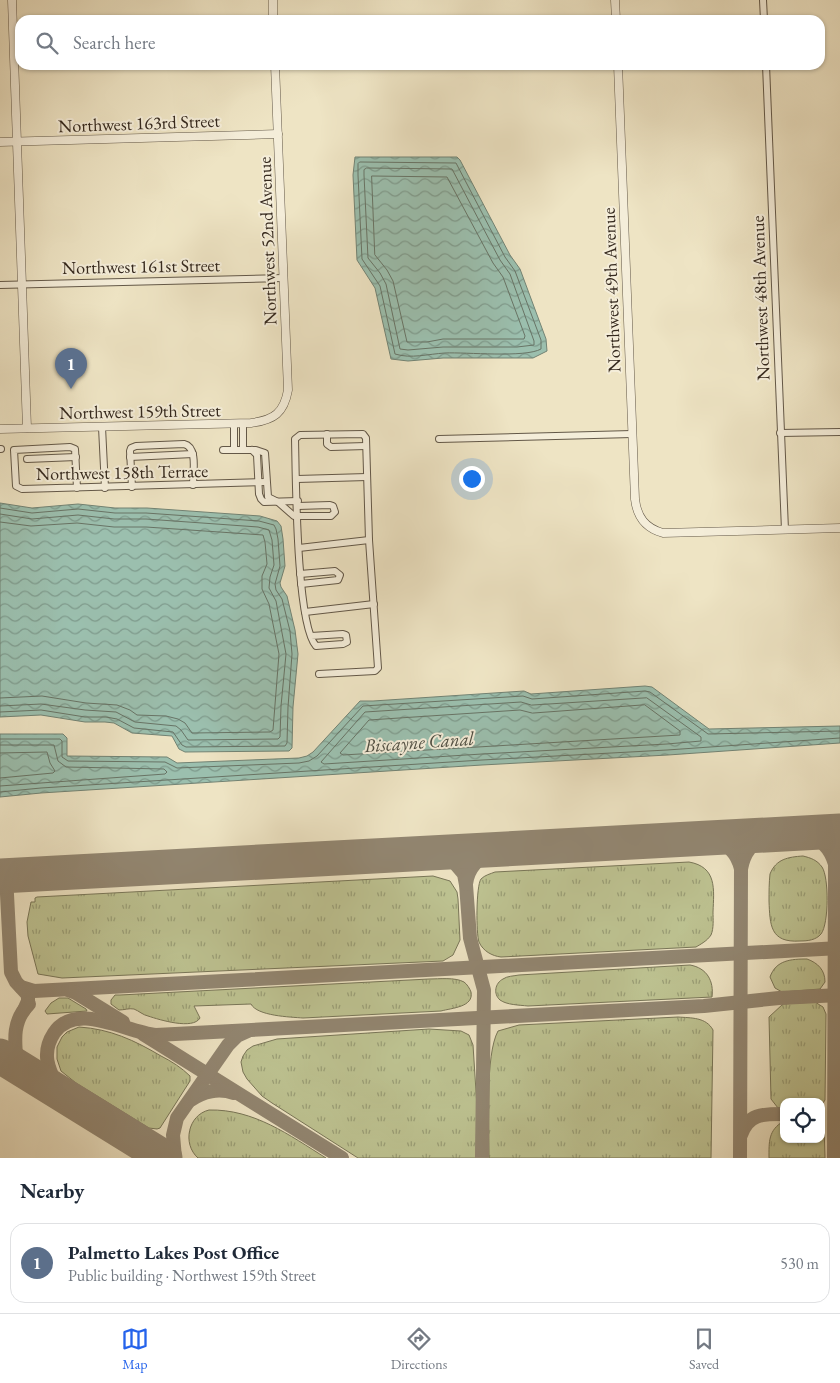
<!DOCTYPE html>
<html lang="en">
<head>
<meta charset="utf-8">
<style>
  body { margin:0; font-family:"EB Garamond",serif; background:#f6f6f7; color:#1f2937 }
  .controls { position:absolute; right:15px; bottom:15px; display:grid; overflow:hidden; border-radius:10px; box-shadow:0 1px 4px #0004 }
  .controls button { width:45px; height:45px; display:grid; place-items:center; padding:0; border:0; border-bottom:1px solid #e0e1e3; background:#fff; color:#1f2937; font:25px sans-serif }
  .you { position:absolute; left:471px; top:478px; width:18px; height:18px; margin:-12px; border:4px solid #fff; border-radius:50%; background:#1a73e8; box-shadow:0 0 0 8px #1a73e833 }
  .badge { display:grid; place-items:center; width:32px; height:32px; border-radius:50%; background:#2563eb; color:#fff; font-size:16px; font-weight:700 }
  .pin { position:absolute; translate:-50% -41px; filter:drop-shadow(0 1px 2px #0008) }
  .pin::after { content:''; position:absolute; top:26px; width:18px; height:15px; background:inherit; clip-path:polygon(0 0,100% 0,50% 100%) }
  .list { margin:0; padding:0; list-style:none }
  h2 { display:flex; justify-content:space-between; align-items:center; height:65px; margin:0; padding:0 20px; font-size:21px }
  h2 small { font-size:16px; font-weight:400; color:#747a83 }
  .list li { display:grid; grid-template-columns:32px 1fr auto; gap:15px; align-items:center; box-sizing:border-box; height:80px; margin:0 10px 10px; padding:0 10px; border:1px solid #e0e1e3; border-radius:15px }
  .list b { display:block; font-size:19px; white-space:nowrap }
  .list p { margin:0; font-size:16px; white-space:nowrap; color:#747a83 }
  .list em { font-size:16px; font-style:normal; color:#747a83 }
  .icon { flex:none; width:28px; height:28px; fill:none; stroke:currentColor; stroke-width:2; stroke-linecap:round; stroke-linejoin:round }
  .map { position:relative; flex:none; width:840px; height:1158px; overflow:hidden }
  .search { position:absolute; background:#fff; box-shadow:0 1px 4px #0004; left:15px; right:15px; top:15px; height:55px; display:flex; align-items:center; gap:12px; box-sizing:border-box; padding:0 18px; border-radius:15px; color:#747a83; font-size:19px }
  .sheet { height:155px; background:#fff }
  nav { display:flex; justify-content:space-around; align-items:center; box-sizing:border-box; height:70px; border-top:1px solid #e0e1e3; background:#fff; font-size:14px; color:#747a83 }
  nav a { display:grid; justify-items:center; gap:2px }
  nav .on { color:#2563eb }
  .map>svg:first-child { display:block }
  .grass { fill:url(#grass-tufts); stroke:#797658 }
  .water { fill:url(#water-waves); stroke:#728374 }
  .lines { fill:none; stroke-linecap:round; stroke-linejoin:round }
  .shore { stroke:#687466; stroke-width:1 }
  .taxiway { stroke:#928671; stroke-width:14 }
  .runway { stroke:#928671; stroke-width:35 }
  .minor-casing { stroke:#635848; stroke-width:8 }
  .tertiary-casing { stroke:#635848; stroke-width:9 }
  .minor { stroke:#f4edd9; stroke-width:6 }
  .tertiary { stroke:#f4edd9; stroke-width:8 }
  .labels { text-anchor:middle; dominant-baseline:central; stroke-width:4; stroke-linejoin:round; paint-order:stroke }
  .street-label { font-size:18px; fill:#35291e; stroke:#f4edd9 }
  .water-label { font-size:19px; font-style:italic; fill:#4e4e42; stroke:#f4edd9 }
</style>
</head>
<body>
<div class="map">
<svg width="840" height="1158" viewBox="0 0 840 1158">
  <defs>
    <pattern id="grass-tufts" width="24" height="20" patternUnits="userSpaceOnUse" patternTransform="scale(1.25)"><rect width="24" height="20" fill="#bdc291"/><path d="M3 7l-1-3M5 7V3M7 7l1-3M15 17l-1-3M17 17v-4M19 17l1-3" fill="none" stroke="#9a9e76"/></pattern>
    <pattern id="water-waves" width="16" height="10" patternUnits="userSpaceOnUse" patternTransform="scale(1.25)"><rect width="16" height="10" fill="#9bbfae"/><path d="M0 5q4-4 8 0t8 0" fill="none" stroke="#7f9b8d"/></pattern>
  </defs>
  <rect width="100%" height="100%" fill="#eee4c4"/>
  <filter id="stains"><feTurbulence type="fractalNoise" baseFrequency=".004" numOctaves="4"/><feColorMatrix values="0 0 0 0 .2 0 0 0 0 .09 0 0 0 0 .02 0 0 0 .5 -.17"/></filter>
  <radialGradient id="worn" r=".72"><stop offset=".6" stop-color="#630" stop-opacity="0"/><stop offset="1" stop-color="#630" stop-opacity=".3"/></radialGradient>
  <g class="grass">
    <path d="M803,856C811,858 817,860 822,867C829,877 829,924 821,934C816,940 808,941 800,941C770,943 770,925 769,901C769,892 769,883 770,874C776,859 788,857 803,856Z"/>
    <path d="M689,862C717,867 714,889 713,912C713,919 714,928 711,935C707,941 701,944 696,947L501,957C492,956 483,951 479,942C476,934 476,886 481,879C485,875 490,874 495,872Z"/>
    <polygon points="433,876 450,881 457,892 458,899 460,940 453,955 443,961 62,978 38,974 28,936 27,922 31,902 35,902 35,898 37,897"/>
    <path d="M807,959C818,963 825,970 825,982L820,989L782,992L775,988L770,977C776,960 791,959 807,959Z"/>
    <path d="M690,965C707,968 714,981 712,997L528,1006C519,1005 507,1005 500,1000C493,994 495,983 503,979C507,976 514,976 519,975Z"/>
    <path d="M429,979C439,979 455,977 464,982C467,984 470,989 471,992C474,1007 452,1008 441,1011L303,1018C290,1017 257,1016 251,1004L194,1006L200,1018C193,1030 160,1020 148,1016C143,1015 139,1011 134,1009C129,1008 124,1010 119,1010L111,1004V1000L115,995H120Z"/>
    <polygon points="59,998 68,998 86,1009 87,1011 47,1014 45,1011 51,1003"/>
    <polygon points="815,1002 823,1007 826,1014 825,1100 821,1106 821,1102 784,1102 784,1108 778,1108 771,1099 769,1017 783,1004"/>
    <path d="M678,1017C691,1018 706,1017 713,1030L711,1158H489C489,1128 485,1055 498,1031L519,1025Z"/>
    <path d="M79,1027C110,1029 134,1040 161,1056C171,1061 182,1068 190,1076V1081L160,1128L157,1129L149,1128L76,1083L61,1071L57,1059V1047L62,1037L67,1032Z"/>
    <polygon points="429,1029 461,1031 469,1035 473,1045 477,1107 476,1158 358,1158 272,1103 262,1096 247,1079 243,1072 241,1062 243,1056 247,1050 253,1046 277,1039"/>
    <path d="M209,1110C254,1109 289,1135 326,1158H198C182,1144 188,1115 209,1110Z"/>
    <path d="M784,1121V1139H821V1123L824,1125L825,1158H769C769,1142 768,1130 784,1121Z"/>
  </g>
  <g class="water">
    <polygon points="355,157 457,157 460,160 510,255 520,269 546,339 547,351 533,358 443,358 408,361 391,359 375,288 357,260 353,175"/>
    <polygon points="0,503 32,508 78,504 115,508 147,508 260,516 277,521 281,526 283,539 285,566 280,583 281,587 287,596 295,630 298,654 293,707 292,748 289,751 185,752 179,749 172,736 132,733 114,723 105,722 85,722 41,715 0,717"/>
    <polygon points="645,686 652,687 709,729 840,726 840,743 668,755 482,765 41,793 0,797 0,734 63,734 67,738 67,756 167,757 177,763 299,758 307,756 313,752 360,701 373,701 524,691 531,694"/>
  </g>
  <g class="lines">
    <g class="shore">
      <path d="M360,162L456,163L505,257L515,271L541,340V349C525,358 466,352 445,353C428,354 411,359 395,354L380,286L362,259L358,175V164Z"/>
      <polygon points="367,168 452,169 500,260 510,274 534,341 534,345 517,347 443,347 408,350 400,349 386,284 380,273 368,258 364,175 364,170"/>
      <polygon points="372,176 447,177 493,263 503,277 525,336 524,339 443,339 427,342 407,342 393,281 387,270 375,255"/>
      <polyline points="0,508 32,513 78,509 115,513 146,513 259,521 274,525 276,529 278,539 280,566 275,584 276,590 282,599 290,631 292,654 288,707 287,743 285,746 186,747 182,745 173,732 134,728 117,719 106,717 85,717 41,710 0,712"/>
      <polyline points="0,514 32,519 78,515 114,519 146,519 258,527 269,530 272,540 274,565 270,577 269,588 276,601 286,654 281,706 280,737 278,739 188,740 181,730 176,726 135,722 116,712 85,710 41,704 0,706"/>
      <polyline points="0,522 31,526 77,523 114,527 146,527 263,535 265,542 267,564 262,576 262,589 269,604 279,654 273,730 270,732 192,733 185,723 178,719 166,716 137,715 130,710 117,705 86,703 42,696 0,698"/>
      <polygon points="647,698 701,737 701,741 667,744 482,754 324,764 321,762 365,712 521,702 531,705"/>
      <polygon points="645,705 680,731 680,735 343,755 340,753 369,720 520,710 532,713"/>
      <polyline points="0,739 60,739 62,741 62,757 68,761 165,762 177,768 299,763 309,761 317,756 363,706 523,696 532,699 645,691 650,692 708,734 840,731"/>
      <polyline points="0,745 54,745 58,761 66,767 164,769 167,772 165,774 0,786"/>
      <polyline points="0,753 47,752 50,763 55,771 53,773 0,778"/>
      <polyline points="0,792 41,788 482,760 667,750 840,738"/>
    </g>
    <g class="taxiway">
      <path d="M804,833C821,839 830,847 835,864"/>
      <path d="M712,838C727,844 737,852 741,869"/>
      <polyline points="437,853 453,861 464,874 466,885 470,938 484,990 482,1158"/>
      <polyline points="6,875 11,972 16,982 28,995 28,1001 24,1010"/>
      <path d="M466,884C468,867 479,858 493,850"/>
      <polyline points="21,987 34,991 840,948"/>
      <polyline points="68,990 76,993 123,1022"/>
      <polyline points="143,1034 342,1158"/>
      <path d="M17,1066C15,1043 11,1022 29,1004"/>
      <path d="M61,1095C51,1073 39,1056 54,1033C76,1000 127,1033 156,1035L704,1006L779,998L840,995"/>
      <path d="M191,1100C203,1091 219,1088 234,1093"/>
      <path d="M741,1135C748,1113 764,1114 784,1114"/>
      <polyline points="175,1158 173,1135 177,1118 228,1045 237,1036 248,1031"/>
      <path d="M740,1158L741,869C744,852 752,843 767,835"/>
      <polyline points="834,1158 835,864 840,847"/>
    </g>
    <g class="runway">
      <polyline points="0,876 840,831"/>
      <polyline points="0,1056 165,1158"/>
    </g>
    <defs>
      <g id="minor">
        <polyline points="763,0 764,20"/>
        <polyline points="766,65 785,530"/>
        <polyline points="0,285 284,278"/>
        <polyline points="234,423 234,450"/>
        <polyline points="243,423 243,450"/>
        <polyline points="102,427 105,488"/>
        <polyline points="780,433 840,432"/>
        <polyline points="327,434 327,444 331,447 366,446"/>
        <polyline points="439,439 632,434"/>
        <polyline points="0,449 1,449"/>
        <polyline points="223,450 256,450 265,453 268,497 278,502 294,516 331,516 335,512 333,506 330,505 298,506"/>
        <polyline points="252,450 257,455 259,494 261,499 264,502 298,501"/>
        <polyline points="130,457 193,454"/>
        <polyline points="27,459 76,457"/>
        <polyline points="297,479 367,477"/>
        <path d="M132,487L130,451L131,448L136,446L184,444C198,447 193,473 193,485"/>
        <polyline points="77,488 75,449 70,447 14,450 16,486 22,489 266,482"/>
        <polyline points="299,548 369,540"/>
        <polyline points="300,574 335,571 340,575 338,580 301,584"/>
        <polyline points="305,612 374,604"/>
        <path d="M311,636L343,634L346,635L347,642L343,644L316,646C296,624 296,476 295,439L300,435L363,434L366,438L369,540L378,668L375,671L319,674"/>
      </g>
      <g id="tertiary">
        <polyline points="12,0 27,428"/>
        <polyline points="273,0 273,20"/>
        <polyline points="615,0 616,20"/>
        <path d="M618,65L635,499C637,517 645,528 663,533L840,528"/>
        <polyline points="0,142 278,134"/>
        <path d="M0,429L251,423C274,420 284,413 288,390L275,65"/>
      </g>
    </defs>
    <use href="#minor" class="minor-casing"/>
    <use href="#tertiary" class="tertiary-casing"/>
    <use href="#minor" class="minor"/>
    <use href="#tertiary" class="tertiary"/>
  </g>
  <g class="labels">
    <g class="street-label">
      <text transform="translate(139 123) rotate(-2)">Northwest 163rd Street</text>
      <text transform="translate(267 241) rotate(-92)">Northwest 52nd Avenue</text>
      <text transform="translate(141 266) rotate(-1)">Northwest 161st Street</text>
      <text transform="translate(611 290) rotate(-92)">Northwest 49th Avenue</text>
      <text transform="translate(760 298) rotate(-92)">Northwest 48th Avenue</text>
      <text transform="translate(140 411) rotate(-1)">Northwest 159th Street</text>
      <text transform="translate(122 472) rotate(-1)">Northwest 158th Terrace</text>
    </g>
    <g class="water-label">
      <text transform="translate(419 742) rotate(-4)">Biscayne Canal</text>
    </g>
  </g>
  <rect width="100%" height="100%" filter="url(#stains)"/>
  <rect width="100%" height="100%" fill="url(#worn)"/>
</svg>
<div class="controls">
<button><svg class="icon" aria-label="locate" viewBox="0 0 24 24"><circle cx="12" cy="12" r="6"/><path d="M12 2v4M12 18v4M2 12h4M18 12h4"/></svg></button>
</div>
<div class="you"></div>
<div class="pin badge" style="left:71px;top:389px;background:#5c6f8a">1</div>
<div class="search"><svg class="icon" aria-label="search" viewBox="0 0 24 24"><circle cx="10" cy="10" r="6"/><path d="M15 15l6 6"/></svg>Search here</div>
</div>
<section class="sheet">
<h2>Nearby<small></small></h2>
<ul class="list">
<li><span class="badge" style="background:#5c6f8a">1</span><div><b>Palmetto Lakes Post Office</b><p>Public building · Northwest 159th Street</p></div><em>530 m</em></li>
</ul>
</section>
<nav>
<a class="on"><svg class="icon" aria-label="map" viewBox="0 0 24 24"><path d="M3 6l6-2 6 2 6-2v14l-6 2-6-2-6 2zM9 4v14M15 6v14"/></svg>Map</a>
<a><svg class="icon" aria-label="directions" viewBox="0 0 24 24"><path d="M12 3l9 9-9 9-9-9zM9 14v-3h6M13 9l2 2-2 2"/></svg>Directions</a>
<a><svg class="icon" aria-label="saved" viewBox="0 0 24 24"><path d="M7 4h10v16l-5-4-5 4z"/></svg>Saved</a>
</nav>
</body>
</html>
